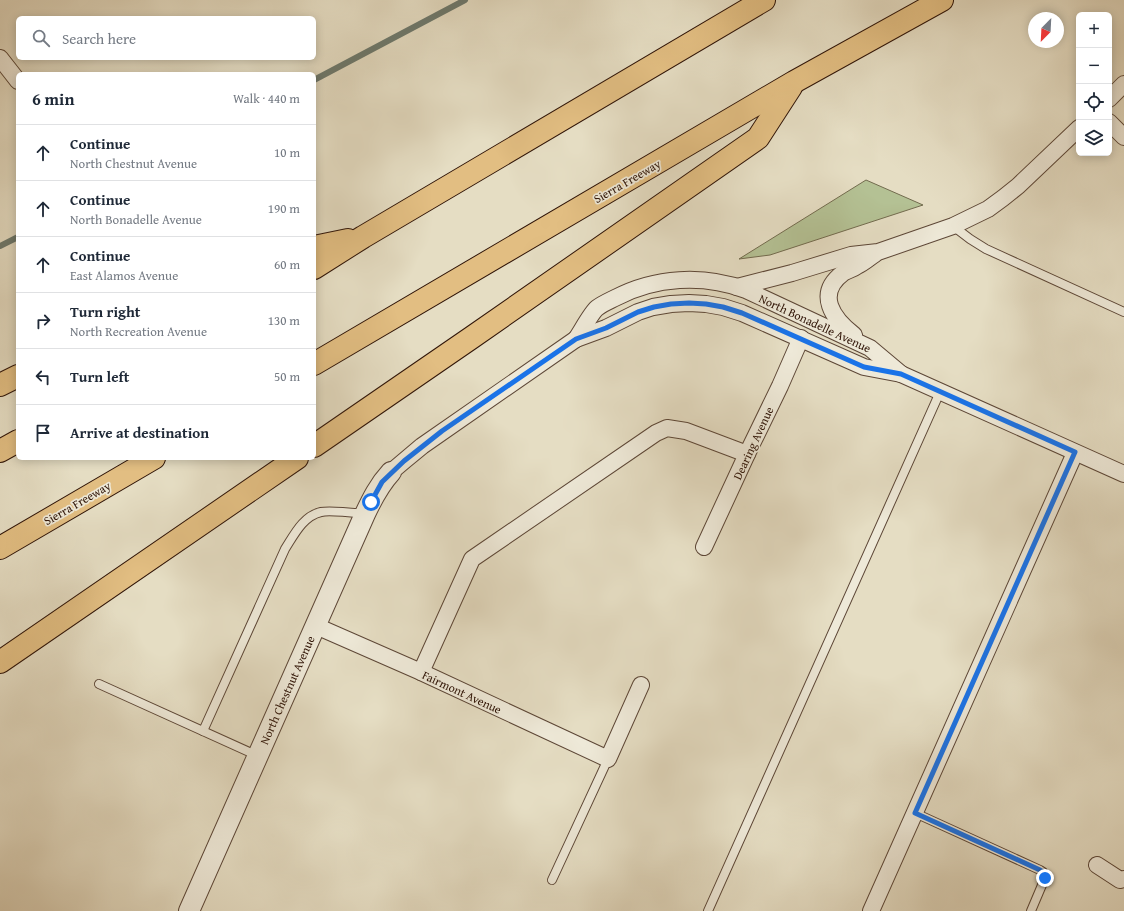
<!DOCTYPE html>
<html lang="en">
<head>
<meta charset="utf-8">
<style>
  body { margin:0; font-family:"Gentium Book Plus",serif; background:#f2f2f3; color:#1f2937 }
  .controls { position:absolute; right:12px; top:12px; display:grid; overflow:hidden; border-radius:6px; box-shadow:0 2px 10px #0003 }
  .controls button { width:36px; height:36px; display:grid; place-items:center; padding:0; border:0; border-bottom:1px solid #e0e1e3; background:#fff; color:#1f2937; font:20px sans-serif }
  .compass { position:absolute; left:1028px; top:12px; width:36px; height:36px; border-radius:50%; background:#fff; box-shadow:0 2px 10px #0003; rotate:204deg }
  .stop { position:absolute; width:12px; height:12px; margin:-9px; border:3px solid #1a73e8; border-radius:50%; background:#fff }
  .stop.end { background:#1a73e8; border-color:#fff; box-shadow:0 1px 4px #0008 }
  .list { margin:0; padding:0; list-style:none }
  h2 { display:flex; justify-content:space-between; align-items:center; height:52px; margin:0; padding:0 16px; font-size:17px }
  h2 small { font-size:13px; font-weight:400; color:#747a83 }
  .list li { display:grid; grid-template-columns:26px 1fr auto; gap:12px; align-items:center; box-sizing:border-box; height:56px; padding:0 16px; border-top:1px solid #e0e1e3 }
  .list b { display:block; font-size:15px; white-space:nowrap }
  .list p { margin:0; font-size:13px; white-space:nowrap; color:#747a83 }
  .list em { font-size:13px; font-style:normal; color:#747a83 }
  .icon { flex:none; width:22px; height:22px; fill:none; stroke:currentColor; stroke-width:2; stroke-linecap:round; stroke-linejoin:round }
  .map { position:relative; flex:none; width:1124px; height:911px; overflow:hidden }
  .search { position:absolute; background:#fff; box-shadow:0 2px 10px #0003; left:16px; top:16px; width:300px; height:44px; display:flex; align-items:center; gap:10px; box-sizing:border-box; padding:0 14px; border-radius:6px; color:#747a83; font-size:15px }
  .panel { position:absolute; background:#fff; box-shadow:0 2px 10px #0003; left:16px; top:72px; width:300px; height:388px; border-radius:6px }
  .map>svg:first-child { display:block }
  .green { fill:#b4c194; stroke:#726b4e }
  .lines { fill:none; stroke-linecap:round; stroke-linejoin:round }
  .stream { stroke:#6d796d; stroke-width:6 }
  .service-casing { stroke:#5d4737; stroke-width:10 }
  .minor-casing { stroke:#5d4737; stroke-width:18 }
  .tertiary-casing { stroke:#5d4737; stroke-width:22 }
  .motorway-casing { stroke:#301508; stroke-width:24 }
  .service { stroke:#eee9d8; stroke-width:8 }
  .minor { stroke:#eee9d8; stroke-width:16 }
  .tertiary { stroke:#eee9d8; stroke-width:20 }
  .motorway { stroke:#e2be82; stroke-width:22 }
  .route { stroke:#1a73e8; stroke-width:5 }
  .labels { text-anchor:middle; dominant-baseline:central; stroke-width:3.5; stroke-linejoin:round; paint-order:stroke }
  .street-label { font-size:12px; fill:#301508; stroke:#eee9d8 }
</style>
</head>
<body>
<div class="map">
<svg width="1124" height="911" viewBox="0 0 1124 911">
  <rect width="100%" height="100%" fill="#e5ddc3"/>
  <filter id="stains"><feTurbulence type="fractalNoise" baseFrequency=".005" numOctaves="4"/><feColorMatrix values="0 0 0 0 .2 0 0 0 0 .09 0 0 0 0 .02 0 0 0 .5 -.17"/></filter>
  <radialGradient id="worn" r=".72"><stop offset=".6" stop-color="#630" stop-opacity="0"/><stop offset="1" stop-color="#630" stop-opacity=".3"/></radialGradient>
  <polygon class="green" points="866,180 923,205 770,255 739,259"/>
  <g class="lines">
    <g class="stream">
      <polyline points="314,80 465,0"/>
      <polyline points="0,246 18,237"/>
    </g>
    <defs>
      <g id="service">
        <polyline points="953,226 970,239 986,249 1124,312"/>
        <polyline points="99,684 258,756"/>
        <path d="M203,731L285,549C294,535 303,516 321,512C330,510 355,513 365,514"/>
        <polyline points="915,813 1040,870 1043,872 1045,878 1031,911"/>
        <polyline points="552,880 608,759"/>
        <polyline points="708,911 940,392"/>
      </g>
      <g id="minor">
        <polyline points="0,58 18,81"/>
        <polyline points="1109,99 1124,84"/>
        <polyline points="1109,122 1124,137"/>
        <polyline points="737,287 792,273 851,255 878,252 953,226 988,209 1003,198 1018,186 1079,128"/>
        <path d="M854,335C833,319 815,294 843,273C848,270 853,269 857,266C864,263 869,258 875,254"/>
        <path d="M576,339C581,332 591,313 597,308C602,304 609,301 615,298C655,277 703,274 746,290L870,348L901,374"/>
        <polyline points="391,472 404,461 422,446 576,339 606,328 638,312 653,307 671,304 689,303 706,304 723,307 742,313 864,367 901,374 1124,474"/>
        <polyline points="704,547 747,454 780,386 801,338"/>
        <polyline points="316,626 421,672 608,759 641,685"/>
        <polyline points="421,672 472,559 656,433 667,428 686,431 747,454"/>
        <polyline points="1097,865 1120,880 1124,879"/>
        <polyline points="871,911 1075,453"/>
      </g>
      <path id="tertiary" d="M189,911L365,514C372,499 379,485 391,472"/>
      <g id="motorway">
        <polyline points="314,247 348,240"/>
        <polyline points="314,268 363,237 764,0"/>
        <polyline points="314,364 794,82 942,0"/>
        <polyline points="0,385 18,376"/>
        <polyline points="314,446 471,338 758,138 791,87"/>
        <polyline points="0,451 18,441"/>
        <polyline points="0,548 154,458"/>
        <polyline points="0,662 297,458"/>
      </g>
    </defs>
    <use href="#service" class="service-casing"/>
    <use href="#minor" class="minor-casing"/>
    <use href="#tertiary" class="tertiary-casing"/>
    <use href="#motorway" class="motorway-casing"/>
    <use href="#service" class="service"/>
    <use href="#minor" class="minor"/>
    <use href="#tertiary" class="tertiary"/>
    <use href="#motorway" class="motorway"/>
  </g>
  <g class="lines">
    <polyline class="route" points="371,502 382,482 404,461 442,431 576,339 606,328 638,312 654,307 671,304 689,303 706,304 723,307 742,313 864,367 901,374 1075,452 915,813 1040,870 1043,872 1045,878"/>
  </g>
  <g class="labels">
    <g class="street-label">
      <text transform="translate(627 181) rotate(-30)">Sierra Freeway</text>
      <text transform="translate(815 323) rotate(25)">North Bonadelle Avenue</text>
      <text transform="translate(753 443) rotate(-65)">Dearing Avenue</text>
      <text transform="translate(77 503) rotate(-30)">Sierra Freeway</text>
      <text transform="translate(287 690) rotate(-66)">North Chestnut Avenue</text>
      <text transform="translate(462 692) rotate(25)">Fairmont Avenue</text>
    </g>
  </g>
  <rect width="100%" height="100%" filter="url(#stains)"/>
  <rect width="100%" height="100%" fill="url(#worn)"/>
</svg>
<div class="controls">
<button>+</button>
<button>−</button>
<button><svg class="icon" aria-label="locate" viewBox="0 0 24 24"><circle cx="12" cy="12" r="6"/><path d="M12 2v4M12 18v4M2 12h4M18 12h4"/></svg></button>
<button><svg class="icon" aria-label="layers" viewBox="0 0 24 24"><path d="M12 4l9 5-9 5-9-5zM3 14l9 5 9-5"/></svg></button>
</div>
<svg class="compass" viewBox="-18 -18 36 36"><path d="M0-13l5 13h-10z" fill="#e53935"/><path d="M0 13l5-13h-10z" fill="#747a83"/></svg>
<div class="stop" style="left:371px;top:502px"></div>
<div class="stop end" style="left:1045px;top:878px"></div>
<div class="search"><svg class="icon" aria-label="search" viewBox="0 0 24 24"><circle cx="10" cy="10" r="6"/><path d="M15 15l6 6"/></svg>Search here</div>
<section class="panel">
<h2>6 min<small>Walk · 440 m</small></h2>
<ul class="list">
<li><svg class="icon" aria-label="ahead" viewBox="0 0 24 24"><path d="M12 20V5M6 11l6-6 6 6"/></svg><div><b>Continue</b><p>North Chestnut Avenue</p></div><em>10 m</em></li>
<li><svg class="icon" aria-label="ahead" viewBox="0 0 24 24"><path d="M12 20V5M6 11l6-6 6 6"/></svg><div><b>Continue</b><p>North Bonadelle Avenue</p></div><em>190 m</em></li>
<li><svg class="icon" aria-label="ahead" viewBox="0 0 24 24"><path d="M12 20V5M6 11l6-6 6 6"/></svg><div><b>Continue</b><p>East Alamos Avenue</p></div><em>60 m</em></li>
<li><svg class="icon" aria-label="right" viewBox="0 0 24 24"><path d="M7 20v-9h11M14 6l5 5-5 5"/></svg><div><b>Turn right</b><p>North Recreation Avenue</p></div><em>130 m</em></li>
<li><svg class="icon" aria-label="left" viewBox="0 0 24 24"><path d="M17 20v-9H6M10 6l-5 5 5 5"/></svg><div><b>Turn left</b></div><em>50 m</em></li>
<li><svg class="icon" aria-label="arrive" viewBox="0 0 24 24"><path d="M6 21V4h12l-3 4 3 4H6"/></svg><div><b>Arrive at destination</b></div></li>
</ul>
</section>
</div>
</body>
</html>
